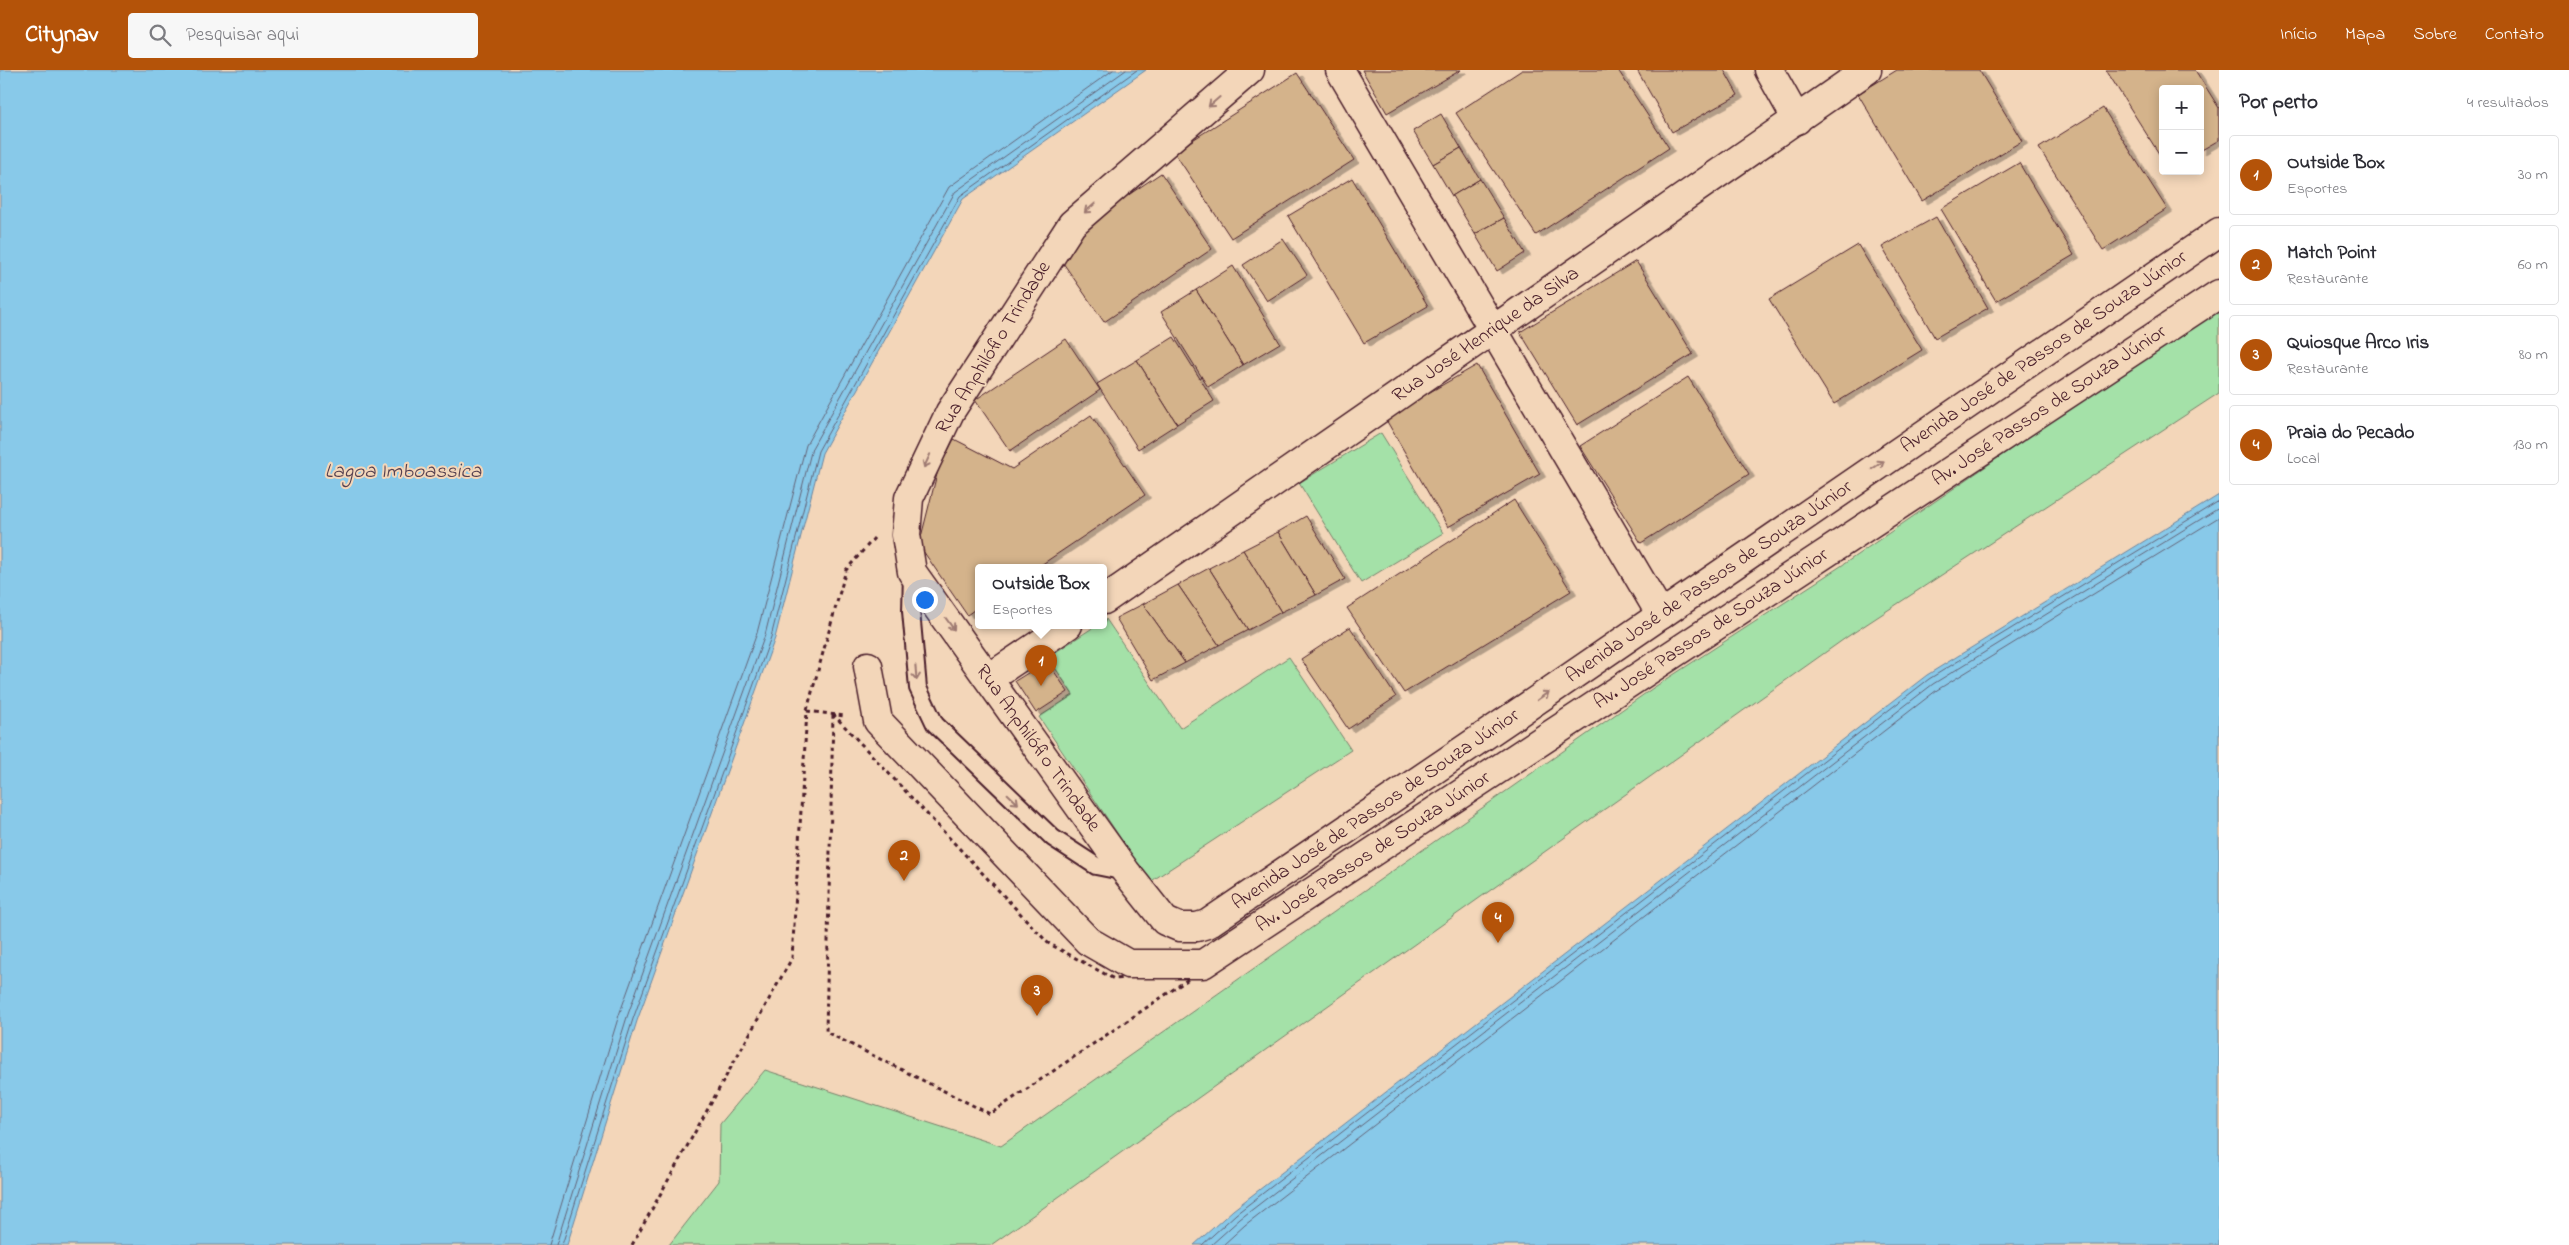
<!DOCTYPE html>
<html lang="pt">
<head>
<meta charset="utf-8">
<style>
  body { margin:0; font-family:"Indie Flower",sans-serif; background:#f7f7f7; color:#2b2b33 }
  .controls { position:absolute; right:15px; top:15px; display:grid; overflow:hidden; border-radius:5px; box-shadow:0 2px 12px #0003 }
  .controls button { width:45px; height:45px; display:grid; place-items:center; padding:0; border:0; border-bottom:1px solid #e1e1e2; background:#fff; color:#2b2b33; font:25px sans-serif }
  .you { position:absolute; left:924px; top:529px; width:18px; height:18px; margin:-12px; border:4px solid #fff; border-radius:50%; background:#1a73e8; box-shadow:0 0 0 8px #1a73e833 }
  .badge { display:grid; place-items:center; width:32px; height:32px; border-radius:50%; background:#b45309; color:#fff; font-size:16px; font-weight:700 }
  .pin { position:absolute; translate:-50% -41px; filter:drop-shadow(0 1px 2px #0008) }
  .pin::after { content:''; position:absolute; top:26px; width:18px; height:15px; background:inherit; clip-path:polygon(0 0,100% 0,50% 100%) }
  .popup { position:absolute; left:975px; top:494px; width:132px; height:65px; box-sizing:border-box; display:grid; place-content:center; border-radius:5px; background:#fff; filter:drop-shadow(0 1px 4px #0005); font-size:16px; white-space:nowrap; color:#7c7c81 }
  .popup b { font-size:19px; color:#2b2b33 }
  .popup::after { content:''; position:absolute; left:50%; top:100%; margin-left:-10px; border:10px solid transparent; border-top-color:#fff }
  .list { margin:0; padding:0; list-style:none }
  h2 { display:flex; justify-content:space-between; align-items:center; height:65px; margin:0; padding:0 20px; font-size:21px }
  h2 small { font-size:16px; font-weight:400; color:#7c7c81 }
  .list li { display:grid; grid-template-columns:32px 1fr auto; gap:15px; align-items:center; box-sizing:border-box; height:80px; margin:0 10px 10px; padding:0 10px; border:1px solid #e1e1e2; border-radius:5px }
  .list b { display:block; font-size:19px; white-space:nowrap }
  .list p { margin:0; font-size:16px; white-space:nowrap; color:#7c7c81 }
  .list em { font-size:16px; font-style:normal; color:#7c7c81 }
  .icon { flex:none; width:28px; height:28px; fill:none; stroke:currentColor; stroke-width:2; stroke-linecap:round; stroke-linejoin:round }
  .map { position:relative; flex:none; width:2219px; height:1175px; overflow:hidden }
  header { display:flex; align-items:center; gap:30px; box-sizing:border-box; height:70px; padding:0 25px; background:#b45309; color:#fff }
  header strong { font-size:24px }
  nav { display:flex; gap:28px; margin-inline-start:auto; font-size:18px }
  .search { width:350px; height:45px; background:#f7f7f7; display:flex; align-items:center; gap:12px; box-sizing:border-box; padding:0 18px; border-radius:5px; color:#7c7c81; font-size:19px }
  main { display:flex }
  aside { flex:1; background:#fff }
  .map>svg:first-child { display:block }
  .green { fill:#a4e1a8; stroke:#77806a }
  .water { fill:#88c9e9; stroke:#6f859d }
  .lines { fill:none; stroke-linecap:round; stroke-linejoin:round }
  .shore { stroke:#636377; stroke-width:1 }
  .building { fill:#d4b38b; stroke:#4a1f2b; filter:url(#shadow) }
  .lane-casing { stroke:#4a1f2b; stroke-width:20 }
  .street-casing { stroke:#4a1f2b; stroke-width:31 }
  .secondary-casing { stroke:#4a1f2b; stroke-width:31 }
  .path { stroke:#4a1f2b; stroke-width:3; stroke-dasharray:4 4; stroke-linecap:butt }
  .lane { stroke:#f3d6b9; stroke-width:16 }
  .street { stroke:#f3d6b9; stroke-width:28 }
  .secondary { stroke:#f3d6b9; stroke-width:28 }
  .oneway { stroke:#9e7a72 }
  .labels { text-anchor:middle; dominant-baseline:central; stroke-width:4; stroke-linejoin:round; paint-order:stroke }
  .street-label { font-size:20px; fill:#4a1f2b; stroke:#f3d6b9 }
  .water-label { font-size:21px; font-style:italic; fill:#564151; stroke:#f3d6b9 }
</style>
</head>
<body>
<header>
<strong>Citynav</strong>
<div class="search"><svg class="icon" aria-label="search" viewBox="0 0 24 24"><circle cx="10" cy="10" r="6"/><path d="M15 15l6 6"/></svg>Pesquisar aqui</div>
<nav><a>Início</a><a>Mapa</a><a>Sobre</a><a>Contato</a></nav>
</header>
<main>
<div class="map">
<svg width="2219" height="1175" viewBox="0 0 2219 1175">
  <defs>
    <filter id="shadow"><feDropShadow dx="5.5" dy="3" stdDeviation="0" flood-color="#0004"/></filter>
  </defs>
  <rect width="100%" height="100%" fill="#f3d6b9"/>
  <filter id="ink" filterUnits="userSpaceOnUse"><feTurbulence type="fractalNoise" baseFrequency=".02" numOctaves="2"/><feDisplacementMap in="SourceGraphic" scale="10" xChannelSelector="R" yChannelSelector="G"/><feConvolveMatrix kernelMatrix="1 2 1 2 8 2 1 2 1" color-interpolation-filters="sRGB"/></filter>
  <g filter="url(#ink)">
    <g class="green">
      <polygon points="2219,236 2219,323 1847,567 991,1175 669,1175 719,1111 720,1054 765,1000 1001,1076 1653,618 1841,496"/>
      <polygon points="1381,363 1443,463 1361,513 1299,413"/>
      <polygon points="1106,549 1180,658 1289,587 1351,680 1150,812 1039,647 1073,625 1048,587 1097,555 1104,555"/>
    </g>
    <g class="water">
      <polygon points="0,0 1146,0 963,129 822,383 775,568 637,951 567,1175 0,1175"/>
      <polygon points="2219,425 2219,1175 1194,1175 1233,1140 1927,605"/>
    </g>
    <g class="lines">
      <g class="shore">
        <polyline points="549,1175 619,945 757,563 806,375 949,117 1113,0"/>
        <polyline points="556,1175 627,947 765,565 812,378 955,122 1126,0"/>
        <polyline points="562,1175 633,949 771,567 818,381 960,126 1137,0"/>
        <polyline points="1202,1175 1236,1144 1929,609 2219,431"/>
        <polyline points="1211,1175 1240,1149 1933,614 2219,438"/>
        <polyline points="1223,1175 1245,1155 1937,620 2219,447"/>
      </g>
    </g>
    <g class="building">
      <polygon points="1362,0 1461,0 1387,43"/>
      <polygon points="1522,0 1618,0 1669,78 1536,165 1456,43"/>
      <polygon points="1637,0 1724,0 1738,25 1672,62"/>
      <polygon points="1897,0 1979,0 2022,71 1922,131 1858,24"/>
      <polygon points="2106,0 2195,0 2219,38 2219,70 2200,81 2200,19 2163,19 2163,90"/>
      <polygon points="1297,3 1354,90 1231,168 1174,82"/>
      <polygon points="2103,38 2167,139 2103,180 2039,78"/>
      <polygon points="1441,44 1461,78 1433,94 1413,61"/>
      <polygon points="1461,78 1480,109 1452,126 1433,94"/>
      <polygon points="2019,93 2074,185 1996,231 1941,139"/>
      <polygon points="1161,103 1212,179 1104,252 1061,190 1078,159"/>
      <polygon points="1352,108 1428,236 1364,273 1288,146"/>
      <polygon points="1480,109 1504,148 1475,164 1452,126"/>
      <polygon points="1936,147 1988,238 1935,268 1882,177"/>
      <polygon points="1504,148 1525,183 1497,201 1475,164"/>
      <polygon points="1283,169 1307,205 1267,231 1243,195"/>
      <polygon points="1858,175 1922,280 1834,334 1769,229"/>
      <polygon points="1636,191 1693,284 1577,355 1520,262"/>
      <polygon points="1233,196 1280,273 1243,295 1196,220"/>
      <polygon points="1196,220 1243,295 1208,317 1161,242"/>
      <polygon points="1174,267 1214,331 1177,354 1137,290"/>
      <polygon points="1066,269 1100,320 1010,381 975,330"/>
      <polygon points="1137,290 1177,354 1138,379 1097,314"/>
      <polygon points="1477,295 1540,404 1448,457 1385,348"/>
      <polygon points="1688,307 1749,404 1641,473 1580,376"/>
      <polygon points="1091,345 1145,425 1038,497 978,497 978,537 967,545 919,475 938,400 954,369 1012,399"/>
      <polygon points="1514,430 1571,521 1404,623 1347,538"/>
      <polygon points="1306,446 1345,509 1316,525 1278,462"/>
      <polygon points="1278,462 1316,525 1281,542 1243,480"/>
      <polygon points="1243,480 1281,542 1248,560 1209,498"/>
      <polygon points="1209,498 1248,560 1219,575 1178,515"/>
      <polygon points="1178,515 1219,575 1185,593 1143,534"/>
      <polygon points="1143,534 1185,593 1153,610 1116,548"/>
      <polygon points="1350,557 1396,627 1348,659 1301,589"/>
      <polygon points="1047,591 1068,622 1036,643 1015,611"/>
    </g>
    <g class="lines">
      <defs>
        <polyline id="lane" points="912,504 911,541 918,618 935,654 1053,768 1096,796 1126,802"/>
        <g id="street">
          <polyline points="1340,0 1661,545"/>
          <polyline points="1769,0 1797,50"/>
          <path id="s1" d="M1104,530L1867,0"/>
          <path id="s2" d="M868,596L878,651L1088,871L1128,894H1203L2219,224"/>
          <polyline points="989,608 1068,555"/>
        </g>
        <g id="secondary">
          <path id="s3" d="M1250,0L1072,154L950,342L909,428L906,465L912,502L1126,802L1165,851L1179,857H1197L1207,854L1518,643L2219,162"/>
        </g>
      </defs>
      <use href="#lane" class="lane-casing"/>
      <use href="#street" class="street-casing"/>
      <use href="#secondary" class="secondary-casing"/>
      <g class="path">
        <polyline points="807,640 846,500 874,468"/>
        <polygon points="833,644 1048,873 1114,909 1199,902 990,1044 826,962"/>
        <polyline points="632,1175 792,888 807,641 845,646"/>
      </g>
      <use href="#lane" class="lane"/>
      <use href="#street" class="street"/>
      <use href="#secondary" class="secondary"/>
    </g>
    <defs><path id="oneway-shaft" d="M-6 0H5M1.5-3L5.5 0L1.5 3" fill="none" stroke-width="1.6" stroke-linecap="round" stroke-linejoin="round" transform="scale(1.25)"/></defs>
    <g class="oneway">
      <use href="#oneway-shaft" transform="translate(1214 32) rotate(139)"/>
      <use href="#oneway-shaft" transform="translate(1090 138) rotate(139)"/>
      <use href="#oneway-shaft" transform="translate(927 391) rotate(115)"/>
      <use href="#oneway-shaft" transform="translate(1878 395) rotate(-34)"/>
      <use href="#oneway-shaft" transform="translate(950 554) rotate(54)"/>
      <use href="#oneway-shaft" transform="translate(916 603) rotate(85)"/>
      <use href="#oneway-shaft" transform="translate(1543 626) rotate(-35)"/>
      <use href="#oneway-shaft" transform="translate(1013 729) rotate(44)"/>
    </g>
  </g>
  <g class="labels">
    <g class="street-label">
      <text stroke="none"><textPath href="#s1" startOffset="465">Rua José Henrique da Silva</textPath></text>
      <text transform="translate(994 278) rotate(-58)">Rua Anphilófio Trindade</text>
      <text stroke="none"><textPath href="#s3" startOffset="2118">Avenida José de Passos de Souza Júnior</textPath></text>
      <text stroke="none"><textPath href="#s2" startOffset="1495">Av. José Passos de Souza Júnior</textPath></text>
      <text stroke="none"><textPath href="#s3" startOffset="1712">Avenida José de Passos de Souza Júnior</textPath></text>
      <text stroke="none"><textPath href="#s2" startOffset="1090">Av. José Passos de Souza Júnior</textPath></text>
      <text stroke="none"><textPath href="#s3" startOffset="846">Rua Anphilófio Trindade</textPath></text>
      <text stroke="none"><textPath href="#s3" startOffset="1308">Avenida José de Passos de Souza Júnior</textPath></text>
      <text stroke="none"><textPath href="#s2" startOffset="685">Av. José Passos de Souza Júnior</textPath></text>
    </g>
    <g class="water-label">
      <text x="403" y="402">Lagoa Imboassica</text>
    </g>
  </g>
</svg>
<div class="controls">
<button>+</button>
<button>−</button>
</div>
<div class="you"></div>
<div class="pin badge" style="left:1041px;top:616px">1</div>
<div class="popup"><b>Outside Box</b>Esportes</div>
<div class="pin badge" style="left:904px;top:811px">2</div>
<div class="pin badge" style="left:1037px;top:946px">3</div>
<div class="pin badge" style="left:1498px;top:873px">4</div>
</div>
<aside>
<h2>Por perto<small>4 resultados</small></h2>
<ul class="list">
<li><span class="badge">1</span><div><b>Outside Box</b><p>Esportes</p></div><em>30 m</em></li>
<li><span class="badge">2</span><div><b>Match Point</b><p>Restaurante</p></div><em>60 m</em></li>
<li><span class="badge">3</span><div><b>Quiosque Arco Iris</b><p>Restaurante</p></div><em>80 m</em></li>
<li><span class="badge">4</span><div><b>Praia do Pecado</b><p>Local</p></div><em>130 m</em></li>
</ul>
</aside>
</main>
</body>
</html>
